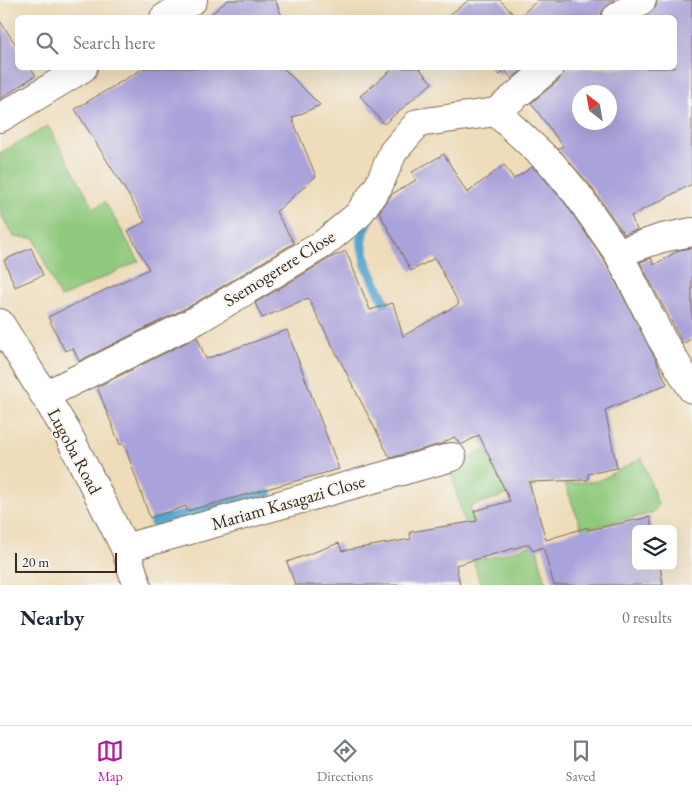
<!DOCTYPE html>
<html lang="en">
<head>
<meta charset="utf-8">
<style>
  body { margin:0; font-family:"EB Garamond",serif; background:#f2f2f3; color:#1f2937 }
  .controls { position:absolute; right:15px; bottom:15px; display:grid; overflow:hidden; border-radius:8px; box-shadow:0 5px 20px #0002 }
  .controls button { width:45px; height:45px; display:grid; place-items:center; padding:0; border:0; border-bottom:1px solid #e0e1e3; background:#fff; color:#1f2937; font:25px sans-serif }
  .compass { position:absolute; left:572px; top:85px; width:45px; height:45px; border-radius:50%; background:#fff; box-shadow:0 5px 20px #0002; rotate:329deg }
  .scale { position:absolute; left:15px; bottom:12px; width:102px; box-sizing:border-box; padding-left:5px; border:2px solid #3b2a1e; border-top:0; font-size:14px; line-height:18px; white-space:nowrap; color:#3b2a1e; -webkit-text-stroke:4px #f6f6f2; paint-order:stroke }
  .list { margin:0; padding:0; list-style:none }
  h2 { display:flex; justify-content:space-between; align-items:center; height:65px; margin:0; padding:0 20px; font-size:21px }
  h2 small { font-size:16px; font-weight:400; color:#747a83 }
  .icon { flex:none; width:28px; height:28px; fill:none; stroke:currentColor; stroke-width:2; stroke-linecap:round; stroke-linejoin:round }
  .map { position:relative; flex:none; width:692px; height:585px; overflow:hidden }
  .search { position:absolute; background:#fff; box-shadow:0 5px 20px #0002; left:15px; right:15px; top:15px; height:55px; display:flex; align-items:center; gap:12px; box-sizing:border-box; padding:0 18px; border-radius:8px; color:#747a83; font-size:19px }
  .sheet { height:140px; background:#fff }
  nav { display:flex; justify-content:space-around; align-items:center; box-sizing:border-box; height:70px; border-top:1px solid #e0e1e3; background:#fff; font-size:14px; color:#747a83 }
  nav a { display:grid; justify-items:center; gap:2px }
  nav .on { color:#b5179e }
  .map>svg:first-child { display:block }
  .green { fill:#90c97d; stroke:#667a4e }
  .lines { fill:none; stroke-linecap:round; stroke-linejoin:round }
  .stream { stroke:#55a4ce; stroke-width:10 }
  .building { fill:#aaa2da; fill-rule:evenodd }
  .minor-casing { stroke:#7a6855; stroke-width:30 }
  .tertiary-casing { stroke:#7a6855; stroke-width:30 }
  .minor { stroke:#fff; stroke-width:28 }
  .tertiary { stroke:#fff; stroke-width:28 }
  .labels { text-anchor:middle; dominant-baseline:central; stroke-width:4; stroke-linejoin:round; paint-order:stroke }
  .street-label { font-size:18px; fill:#3b2a1e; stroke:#f6f6f2 }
</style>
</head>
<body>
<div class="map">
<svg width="692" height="585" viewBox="0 0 692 585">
  <rect width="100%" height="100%" fill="#f6f6f2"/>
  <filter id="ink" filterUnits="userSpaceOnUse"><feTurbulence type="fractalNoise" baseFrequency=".02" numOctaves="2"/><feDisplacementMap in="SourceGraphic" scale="10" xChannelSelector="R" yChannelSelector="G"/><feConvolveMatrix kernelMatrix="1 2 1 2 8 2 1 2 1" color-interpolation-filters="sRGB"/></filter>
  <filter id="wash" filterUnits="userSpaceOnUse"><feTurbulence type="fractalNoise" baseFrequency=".0096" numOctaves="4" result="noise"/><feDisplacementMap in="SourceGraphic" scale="20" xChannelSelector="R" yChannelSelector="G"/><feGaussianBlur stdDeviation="1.12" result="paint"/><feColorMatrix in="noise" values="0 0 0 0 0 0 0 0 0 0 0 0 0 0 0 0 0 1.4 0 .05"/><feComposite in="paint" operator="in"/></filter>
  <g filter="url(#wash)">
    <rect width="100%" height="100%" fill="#eedcba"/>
    <g class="green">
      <polygon points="48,126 94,208 105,202 139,261 60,298 34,238 14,237 0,213 0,153"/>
      <polygon points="519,439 535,486 470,506 485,559 536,544 546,585 480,585 449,463"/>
      <polygon points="642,458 658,504 653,513 582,530 565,484 598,481"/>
    </g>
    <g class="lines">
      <g class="stream">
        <polyline points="371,214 361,239 366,264 391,316"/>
        <polyline points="154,522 268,494"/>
      </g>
    </g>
    <g id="blocks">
      <g class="building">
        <polygon points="228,0 275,0 283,18 206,18"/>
        <polygon points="469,0 500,0 517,18 445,18"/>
        <polygon points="538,0 615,0 602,11 601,18 518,18"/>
        <path d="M657,0H692V184L631,216L637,230L624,234L590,185L558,149L563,146L531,103L559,80L564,68H674V18H644L656,7ZM580,92H610V122H580Z"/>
        <polygon points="0,21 18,48 18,68 30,68 36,75 0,99"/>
        <polygon points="144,68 283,68 320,105 292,118 316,176 276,212 294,243 190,306 79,361 73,348 65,351 48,317 149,269 128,231 145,222 75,109"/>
        <polygon points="394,68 419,68 432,83 384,124 360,96"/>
        <polygon points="492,68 525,68 512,79 505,70 500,75"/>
        <polygon points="444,154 467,193 504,165 514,179 532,167 541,175 565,203 605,261 657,362 667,384 605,410 617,468 588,474 588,480 529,482 546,540 588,527 588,530 650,517 652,529 636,529 636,566 660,566 663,585 554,585 543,547 533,551 529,544 456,565 460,585 295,585 287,562 339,543 342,551 411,539 410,532 477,521 474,511 510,501 479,435 461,445 454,437 441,444 390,458 308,298 262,318 255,303 332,257 346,251 370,310 393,303 403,336 459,304 435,258 411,271 379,212 392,194 416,180 412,172"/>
        <polygon points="31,248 43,275 15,287 4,260"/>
        <polygon points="692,248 692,338 683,344 640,262 651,258 654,265 679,250"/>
        <polygon points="287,330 339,469 187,511 186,506 150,518 124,444 120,445 97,387 197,337 206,359"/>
      </g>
    </g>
  </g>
  <g filter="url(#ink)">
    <use href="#blocks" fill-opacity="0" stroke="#7a6855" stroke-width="1"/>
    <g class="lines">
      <defs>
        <g id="minor">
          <polyline points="164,18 193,0"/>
          <polyline points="616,18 642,0"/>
          <polyline points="496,112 552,164 577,194 618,253 661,338 692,389"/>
          <polyline points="496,112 549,68"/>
          <polyline points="0,118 83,68"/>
          <polyline points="618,253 662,238 692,232"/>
          <polyline points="45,395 197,320 323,244 358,215 379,185 393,152 418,123 496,112"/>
          <polyline points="125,548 452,457"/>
        </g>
        <polyline id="tertiary" points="0,323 67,432 125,548 137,585"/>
      </defs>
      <use href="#minor" class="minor-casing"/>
      <use href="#tertiary" class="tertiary-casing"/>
      <use href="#minor" class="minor"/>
      <use href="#tertiary" class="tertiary"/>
    </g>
  </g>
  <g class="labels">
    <g class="street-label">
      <text transform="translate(279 268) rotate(-32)">Ssemogerere Close</text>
      <text transform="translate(75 451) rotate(62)">Lugoba Road</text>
      <text transform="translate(288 502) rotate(-16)">Mariam Kasagazi Close</text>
    </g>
  </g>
</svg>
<div class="controls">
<button><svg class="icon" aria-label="layers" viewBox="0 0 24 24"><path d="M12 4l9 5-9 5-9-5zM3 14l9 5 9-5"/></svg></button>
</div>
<svg class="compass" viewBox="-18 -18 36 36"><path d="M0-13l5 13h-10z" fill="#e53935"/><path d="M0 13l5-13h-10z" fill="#747a83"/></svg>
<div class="scale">20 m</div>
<div class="search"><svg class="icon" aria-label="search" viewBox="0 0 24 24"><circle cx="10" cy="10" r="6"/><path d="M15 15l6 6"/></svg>Search here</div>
</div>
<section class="sheet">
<h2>Nearby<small>0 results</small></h2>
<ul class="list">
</ul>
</section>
<nav>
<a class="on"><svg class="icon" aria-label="map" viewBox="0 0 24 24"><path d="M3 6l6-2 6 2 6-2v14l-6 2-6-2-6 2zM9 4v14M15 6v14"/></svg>Map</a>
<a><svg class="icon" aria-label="directions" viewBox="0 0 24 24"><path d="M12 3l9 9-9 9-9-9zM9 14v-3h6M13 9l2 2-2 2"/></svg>Directions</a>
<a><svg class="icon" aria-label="saved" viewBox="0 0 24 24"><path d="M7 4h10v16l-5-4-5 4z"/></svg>Saved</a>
</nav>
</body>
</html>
